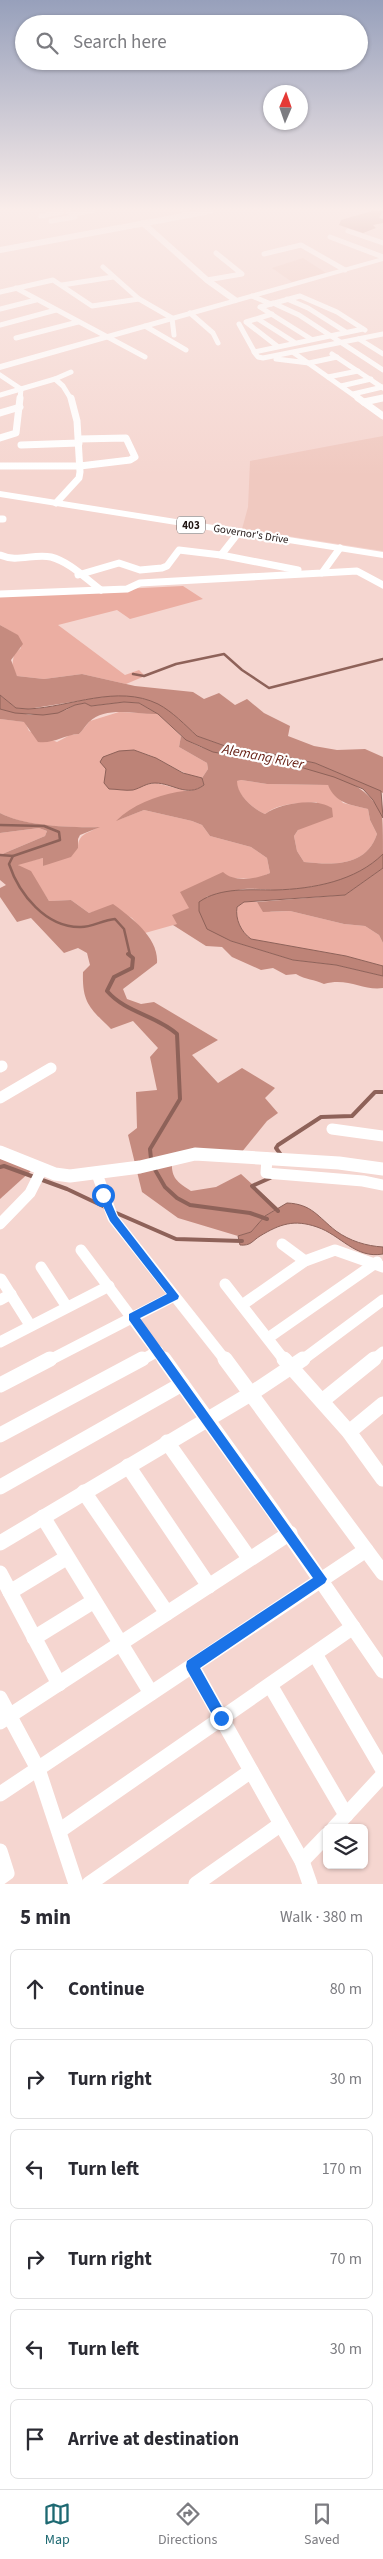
<!DOCTYPE html>
<html lang="en">
<head>
<meta charset="utf-8">
<style>
  body { margin:0; font-family:"Source Sans 3",sans-serif; background:#f7f7f7; color:#2b2b33 }
  .controls { position:absolute; right:15px; bottom:15px; display:grid; overflow:hidden; border-radius:8px; box-shadow:0 1px 4px #0004 }
  .controls button { width:45px; height:45px; display:grid; place-items:center; padding:0; border:0; border-bottom:1px solid #e1e1e2; background:#fff; color:#2b2b33; font:25px sans-serif }
  .compass { position:absolute; left:263px; top:85px; width:45px; height:45px; border-radius:50%; background:#fff; box-shadow:0 1px 4px #0004; rotate:2deg }
  .stop { position:absolute; width:15px; height:15px; margin:-11px; border:4px solid #1a73e8; border-radius:50%; background:#fff }
  .stop.end { background:#1a73e8; border-color:#fff; box-shadow:0 1px 5px #0008 }
  .list { margin:0; padding:0; list-style:none }
  h2 { display:flex; justify-content:space-between; align-items:center; height:65px; margin:0; padding:0 20px; font-size:21px }
  h2 small { font-size:16px; font-weight:400; color:#7c7c81 }
  .list li { display:grid; grid-template-columns:32px 1fr auto; gap:15px; align-items:center; box-sizing:border-box; height:80px; margin:0 10px 10px; padding:0 10px; border:1px solid #e1e1e2; border-radius:8px }
  .list b { display:block; font-size:19px; white-space:nowrap }
  .list em { font-size:16px; font-style:normal; color:#7c7c81 }
  .icon { flex:none; width:28px; height:28px; fill:none; stroke:currentColor; stroke-width:2; stroke-linecap:round; stroke-linejoin:round }
  .map { position:relative; flex:none; width:383px; height:1884px; overflow:hidden }
  .search { position:absolute; background:#fff; box-shadow:0 1px 4px #0004; left:15px; right:15px; top:15px; height:55px; display:flex; align-items:center; gap:12px; box-sizing:border-box; padding:0 18px; border-radius:28px; color:#7c7c81; font-size:19px }
  .sheet { height:605px; background:#fff }
  nav { display:flex; justify-content:space-around; align-items:center; box-sizing:border-box; height:70px; border-top:1px solid #e1e1e2; background:#fff; font-size:14px; color:#7c7c81 }
  nav a { display:grid; justify-items:center; gap:2px }
  nav .on { color:#1e6972 }
  .map>svg:first-child { display:block }
  .built { fill:#f0c9c0 }
  .green { fill:#ebaea2 }
  .forest { fill:#c58b7f; fill-rule:evenodd }
  .water { fill:#bd8377; stroke:#8e6259 }
  .lines { fill:none; stroke-linecap:round; stroke-linejoin:round }
  .stream-far1 { stroke:#8e6259; stroke-width:2.5 }
  .stream { stroke:#8e6259; stroke-width:4 }
  .minor-far3 { stroke:#fff; stroke-width:5 }
  .minor-far2 { stroke:#fff; stroke-width:7 }
  .minor-far1 { stroke:#fff; stroke-width:11 }
  .minor { stroke:#fff; stroke-width:15 }
  .tertiary-far1 { stroke:#fff; stroke-width:6 }
  .tertiary { stroke:#fff; stroke-width:13 }
  .primary { fill:#fff; fill-rule:evenodd }
  .route { fill:#1a73e8 }
  .labels { text-anchor:middle; dominant-baseline:central; stroke-width:4.5; stroke-linejoin:round; paint-order:stroke }
  .shield { fill:#fff; stroke:#635b5a; stroke-width:1 }
  .shield-label { font-size:11px; font-weight:bold; fill:#201513 }
  .far-street-label { font-size:11px; fill:#201513; stroke:#fff }
  .water-label { font-size:14px; font-style:italic; fill:#692216; stroke:#fff }
</style>
</head>
<body>
<div class="map">
<svg width="383" height="1884" viewBox="0 0 383 1884">
  <rect width="100%" height="100%" fill="#f5d6d0"/>
  <g class="built">
    <polygon points="303,258 326,273 292,282 272,268"/>
    <polygon points="383,436 383,551 242,529 248,507 250,461"/>
  </g>
  <g class="green">
    <polygon points="183,586 203,599 130,619 117,610 58,625 125,675 139,670 145,676 126,684 82,674 44,679 17,676 12,667 14,654 21,648 17,635 0,625 0,595"/>
    <path d="M119,712L158,714L181,736L179,747L207,763L208,769L202,778C184,775 172,766 156,758C149,754 141,753 134,750L106,769L109,789L132,790L143,785L156,783L187,791L162,797L118,820L144,810L192,821L202,825L210,836L251,847L267,858L270,873L256,879L229,878L189,908L177,924L145,933L132,918L110,907L89,913L71,900L49,901L38,884L17,864L43,858V866L78,848C78,833 88,834 98,827C71,828 23,826 0,813V719L25,722L29,731L57,742L70,735L79,734L90,721Z"/>
    <path d="M241,780L267,784L328,785L343,803L368,809L370,820L377,834C366,867 333,865 304,862L297,851L294,836L317,802C298,804 281,802 265,814C253,809 237,795 236,781Z"/>
    <polygon points="39,828 47,831 45,836 0,855 0,833"/>
    <path d="M244,902H257L260,906L271,912L290,911L344,924L365,926L379,935L383,943V966L346,956L251,939C241,932 235,920 237,907Z"/>
  </g>
  <g class="forest">
    <polygon points="372,211 383,211 379,218 383,219 383,223 373,225 376,228 363,233 339,225 341,220"/>
    <polygon points="0,625 18,635 23,644 11,660 17,676 44,679 82,674 135,686 193,692 204,699 219,693 235,705 247,699 264,713 290,726 288,736 314,746 337,750 365,749 383,757 383,793 315,763 263,752 242,752 197,736 173,714 145,699 103,697 28,709 16,708 0,695"/>
    <path d="M124,702L139,703L158,714C137,715 107,705 89,722C85,726 83,730 79,734C63,735 54,744 38,742L24,722L0,719V709L31,715L66,710L75,705L85,703L92,706Z"/>
    <path d="M181,736C232,775 356,750 382,816C383,826 383,843 383,854C356,882 313,889 275,890C265,890 255,888 244,889C232,891 219,895 206,897L224,937L231,941L293,960L336,965L383,976V988C363,991 348,977 324,984C314,979 306,980 296,974L286,975L273,968L261,970L232,957L222,947L206,946L173,925L177,924L172,915L189,908L180,892L223,872C235,883 256,879 270,873L267,858L251,847L210,836L202,825L192,821L144,810L116,821C132,805 156,796 177,792C187,790 195,792 204,785L202,778L208,769L207,763L179,747ZM241,780L267,784L328,785C335,803 351,805 368,809L370,820L377,834C366,867 333,865 304,862L297,851L294,836L298,830L333,817L332,808C316,797 280,803 265,814C253,809 237,795 237,781Z"/>
    <path d="M0,813C24,826 73,828 100,827L80,835L78,839V848L71,857L43,866V858L18,865L31,871L49,901L71,900L89,913L113,904C132,918 159,938 157,963L123,989L127,999L141,1004L154,1002L218,1040L192,1055L218,1083L242,1068L275,1088L265,1098L278,1113L267,1121L241,1153L172,1163C171,1179 179,1183 191,1191L216,1187L241,1174L278,1208L265,1216L251,1232L238,1236L178,1218L142,1192L128,1135L137,1128L136,1092L157,1090L150,1057L158,1048L133,1021L111,1029C90,1008 82,1003 83,972L90,965L87,953L78,948L64,953L31,918L17,922L0,897V888L6,885L0,880V855L45,836L47,831L39,828L0,833Z"/>
    <polygon points="383,868 383,943 379,935 365,926 344,924 290,911 263,912 257,902 345,895"/>
    <polygon points="0,1158 32,1170 0,1199"/>
  </g>
  <g class="water">
    <path d="M0,695L16,708L28,709C71,707 117,684 158,704C173,712 185,725 197,736L242,752H263L315,763L381,791L383,818L373,800L363,789L334,777L300,767L213,752L186,740L158,714L139,703L124,702L91,706L85,703L75,705L58,713L43,715L15,713L0,709Z"/>
    <path d="M134,750L156,758L183,773L202,778L204,785C187,798 173,783 155,783C146,783 141,788 133,790C125,791 117,789 109,789L104,783L106,769L100,762L103,757L119,751Z"/>
    <path d="M383,854V868L345,895L244,902L237,907C235,919 241,932 251,939L346,956L383,966V976L336,965L293,960L231,941L207,929L199,911V902C220,887 251,890 275,890C313,889 356,881 383,854Z"/>
    <path d="M287,1203C312,1204 318,1217 336,1231C350,1241 366,1246 383,1247V1254C355,1259 341,1235 317,1227C294,1219 280,1224 260,1236C252,1241 251,1246 240,1245L238,1236L251,1232L265,1216Z"/>
  </g>
  <g class="lines">
    <g class="stream-far1">
      <polyline points="133,674 144,676 176,664 224,654 242,670 269,688 383,659"/>
      <path d="M0,825L44,826L59,832L60,840L13,856L9,864C19,894 46,928 81,927C92,927 103,920 115,919L124,929L130,955"/>
      <polyline points="0,855 13,856"/>
    </g>
    <g class="stream">
      <path d="M128,954L133,958L132,968L114,977L107,991C126,1013 156,1015 177,1034L180,1099L150,1149L151,1159"/>
      <polyline points="281,1155 276,1148 278,1145 321,1117 352,1116 375,1092 383,1092"/>
      <polyline points="0,1167 4,1166 67,1189 105,1207"/>
      <polyline points="154,1168 165,1187 177,1198 190,1205 250,1213 267,1219"/>
      <polyline points="270,1178 252,1186 278,1211"/>
      <polyline points="114,1212 176,1239 242,1241"/>
    </g>
    <g class="minor-far3">
      <polyline points="183,211 190,215"/>
      <polyline points="68,212 72,214 92,211"/>
      <polyline points="41,216 62,212"/>
      <polyline points="51,221 75,217 71,214"/>
      <polyline points="348,231 383,243"/>
      <polyline points="330,237 383,257"/>
      <polyline points="264,254 301,245 345,270"/>
      <polyline points="207,280 242,274 216,253"/>
      <polyline points="62,285 113,277"/>
      <polyline points="16,288 145,357"/>
      <polyline points="0,292 53,280 92,306 139,299 103,267"/>
      <polyline points="252,296 271,304"/>
      <polyline points="139,299 172,318 174,335"/>
      <polyline points="287,299 308,308 346,332"/>
      <polyline points="273,303 299,315 383,370"/>
      <polyline points="0,309 36,300"/>
      <polyline points="190,313 213,333 218,343"/>
      <polyline points="272,314 246,322 277,346"/>
      <polyline points="258,319 294,342"/>
      <polyline points="239,324 254,351"/>
      <polyline points="0,325 56,310"/>
      <polyline points="145,326 186,350"/>
      <polyline points="363,329 254,352 258,357 263,358 383,334"/>
      <polyline points="16,338 78,322"/>
      <polyline points="311,339 260,307 300,296 337,312 365,330"/>
      <polyline points="359,339 383,354"/>
      <polyline points="294,353 359,399"/>
      <polyline points="332,354 383,388"/>
      <polyline points="276,359 309,363 337,357"/>
      <polyline points="0,375 21,389 20,399"/>
      <polyline points="328,377 358,371"/>
      <polyline points="55,379 71,372"/>
      <polyline points="341,386 371,379"/>
      <polyline points="353,394 383,387"/>
      <polyline points="0,395 55,379 63,386 71,399"/>
      <polyline points="377,399 383,398"/>
    </g>
    <g class="minor-far2">
      <polyline points="358,398 383,416"/>
      <polyline points="364,402 383,398"/>
      <polyline points="0,413 20,407"/>
      <polyline points="0,438 16,433 20,398"/>
      <polyline points="21,445 79,443"/>
      <polyline points="0,466 80,466 130,460 135,457 126,438 79,439"/>
      <polyline points="56,503 79,478 80,472 77,421 71,398"/>
      <polyline points="0,519 3,519"/>
      <path d="M0,555C17,563 34,553 51,557C70,562 86,579 101,590"/>
      <polyline points="221,555 298,570"/>
      <polyline points="322,573 357,571 383,585"/>
      <polyline points="78,575 119,563 140,570 162,568 167,566 179,550 221,555 239,532"/>
      <polyline points="0,594 127,589 140,583 322,573 340,548"/>
    </g>
    <g class="minor-far1">
      <polyline points="0,1067 2,1066"/>
      <polyline points="0,1098 51,1068"/>
      <polyline points="332,1129 383,1136"/>
      <polyline points="267,1158 266,1173 363,1181 383,1185"/>
      <polyline points="97,1174 113,1218 226,1361"/>
      <polyline points="0,1224 30,1193 42,1169"/>
      <polyline points="282,1244 305,1261"/>
      <polyline points="81,1250 164,1361"/>
      <polyline points="41,1267 67,1307"/>
      <polyline points="1,1279 30,1325"/>
      <polyline points="225,1284 285,1361"/>
      <polyline points="0,1300 11,1294"/>
      <polyline points="242,1305 305,1261 335,1250 383,1267"/>
      <polyline points="268,1338 377,1262"/>
      <polyline points="0,1342 109,1286"/>
      <polyline points="48,1361 174,1296"/>
      <polyline points="140,1361 158,1351"/>
      <polyline points="301,1361 383,1300"/>
      <polyline points="372,1361 383,1352"/>
    </g>
    <g class="minor">
      <polyline points="164,1359 273,1511 383,1671"/>
      <polyline points="225,1359 383,1573"/>
      <polyline points="284,1359 349,1432 383,1479"/>
      <polyline points="0,1385 50,1359"/>
      <polyline points="322,1401 374,1359"/>
      <polyline points="349,1432 383,1404"/>
      <polyline points="0,1435 142,1359"/>
      <polyline points="167,1442 249,1558"/>
      <polyline points="128,1466 209,1586"/>
      <polyline points="0,1487 182,1384"/>
      <polyline points="84,1492 167,1613"/>
      <polyline points="43,1517 151,1693"/>
      <polyline points="0,1543 252,1393 303,1359"/>
      <polyline points="0,1573 10,1592"/>
      <polyline points="34,1638 94,1601"/>
      <polyline points="315,1654 383,1770"/>
      <polyline points="192,1666 302,1861"/>
      <polyline points="59,1684 10,1592 66,1558"/>
      <polyline points="270,1685 346,1815"/>
      <polyline points="0,1698 38,1769 76,1884"/>
      <polyline points="0,1722 290,1533"/>
      <polyline points="0,1794 366,1550"/>
      <polyline points="334,1828 383,1775"/>
      <polyline points="59,1831 353,1627"/>
      <polyline points="0,1851 7,1873 0,1878"/>
      <polyline points="89,1884 251,1771"/>
      <polyline points="196,1884 281,1824"/>
      <polyline points="310,1884 302,1861 327,1835"/>
    </g>
    <g class="tertiary-far1">
      <polyline points="143,223 207,280 235,300"/>
      <polyline points="0,250 210,211"/>
    </g>
    <polyline class="tertiary" points="0,1152 55,1174 70,1176 140,1167 195,1154 339,1163 383,1169"/>
    <g class="primary">
      <polygon points="383,257 383,261 0,370 0,364"/>
      <polygon points="0,491 383,552 383,558 0,497"/>
    </g>
  </g>
  <linearGradient id="sky" x2="0" y2="1"><stop stop-color="#97a0bb"/><stop offset="0.44" stop-color="#faedea"/><stop offset="1" stop-color="#faedea" stop-opacity="0"/></linearGradient>
  <rect width="383" height="475" fill="url(#sky)"/>
  <polygon class="route" points="103,1191 107,1193 117,1216 179,1296 178,1299 140,1318 327,1579 325,1583 200,1668 228,1718 226,1723 221,1725 217,1723 187,1670 186,1666 187,1661 313,1578 129,1320 129,1314 167,1294 110,1221 98,1195"/>
  <g class="labels">
    <rect class="shield" x="177" y="516.5" width="28" height="17" rx="4"/>
    <g class="shield-label">
      <text x="191" y="525">403</text>
    </g>
    <g class="far-street-label">
      <text transform="translate(251 534) rotate(9)">Governor's Drive</text>
    </g>
    <g class="water-label">
      <text transform="translate(263 757) rotate(11)">Alemang River</text>
    </g>
  </g>
</svg>
<div class="controls">
<button><svg class="icon" aria-label="layers" viewBox="0 0 24 24"><path d="M12 4l9 5-9 5-9-5zM3 14l9 5 9-5"/></svg></button>
</div>
<svg class="compass" viewBox="-18 -18 36 36"><path d="M0-13l5 13h-10z" fill="#e53935"/><path d="M0 13l5-13h-10z" fill="#7c7c81"/></svg>
<div class="stop" style="left:103px;top:1195px"></div>
<div class="stop end" style="left:221px;top:1718px"></div>
<div class="search"><svg class="icon" aria-label="search" viewBox="0 0 24 24"><circle cx="10" cy="10" r="6"/><path d="M15 15l6 6"/></svg>Search here</div>
</div>
<section class="sheet">
<h2>5 min<small>Walk · 380 m</small></h2>
<ul class="list">
<li><svg class="icon" aria-label="ahead" viewBox="0 0 24 24"><path d="M12 20V5M6 11l6-6 6 6"/></svg><div><b>Continue</b></div><em>80 m</em></li>
<li><svg class="icon" aria-label="right" viewBox="0 0 24 24"><path d="M7 20v-9h11M14 6l5 5-5 5"/></svg><div><b>Turn right</b></div><em>30 m</em></li>
<li><svg class="icon" aria-label="left" viewBox="0 0 24 24"><path d="M17 20v-9H6M10 6l-5 5 5 5"/></svg><div><b>Turn left</b></div><em>170 m</em></li>
<li><svg class="icon" aria-label="right" viewBox="0 0 24 24"><path d="M7 20v-9h11M14 6l5 5-5 5"/></svg><div><b>Turn right</b></div><em>70 m</em></li>
<li><svg class="icon" aria-label="left" viewBox="0 0 24 24"><path d="M17 20v-9H6M10 6l-5 5 5 5"/></svg><div><b>Turn left</b></div><em>30 m</em></li>
<li><svg class="icon" aria-label="arrive" viewBox="0 0 24 24"><path d="M6 21V4h12l-3 4 3 4H6"/></svg><div><b>Arrive at destination</b></div></li>
</ul>
</section>
<nav>
<a class="on"><svg class="icon" aria-label="map" viewBox="0 0 24 24"><path d="M3 6l6-2 6 2 6-2v14l-6 2-6-2-6 2zM9 4v14M15 6v14"/></svg>Map</a>
<a><svg class="icon" aria-label="directions" viewBox="0 0 24 24"><path d="M12 3l9 9-9 9-9-9zM9 14v-3h6M13 9l2 2-2 2"/></svg>Directions</a>
<a><svg class="icon" aria-label="saved" viewBox="0 0 24 24"><path d="M7 4h10v16l-5-4-5 4z"/></svg>Saved</a>
</nav>
</body>
</html>
